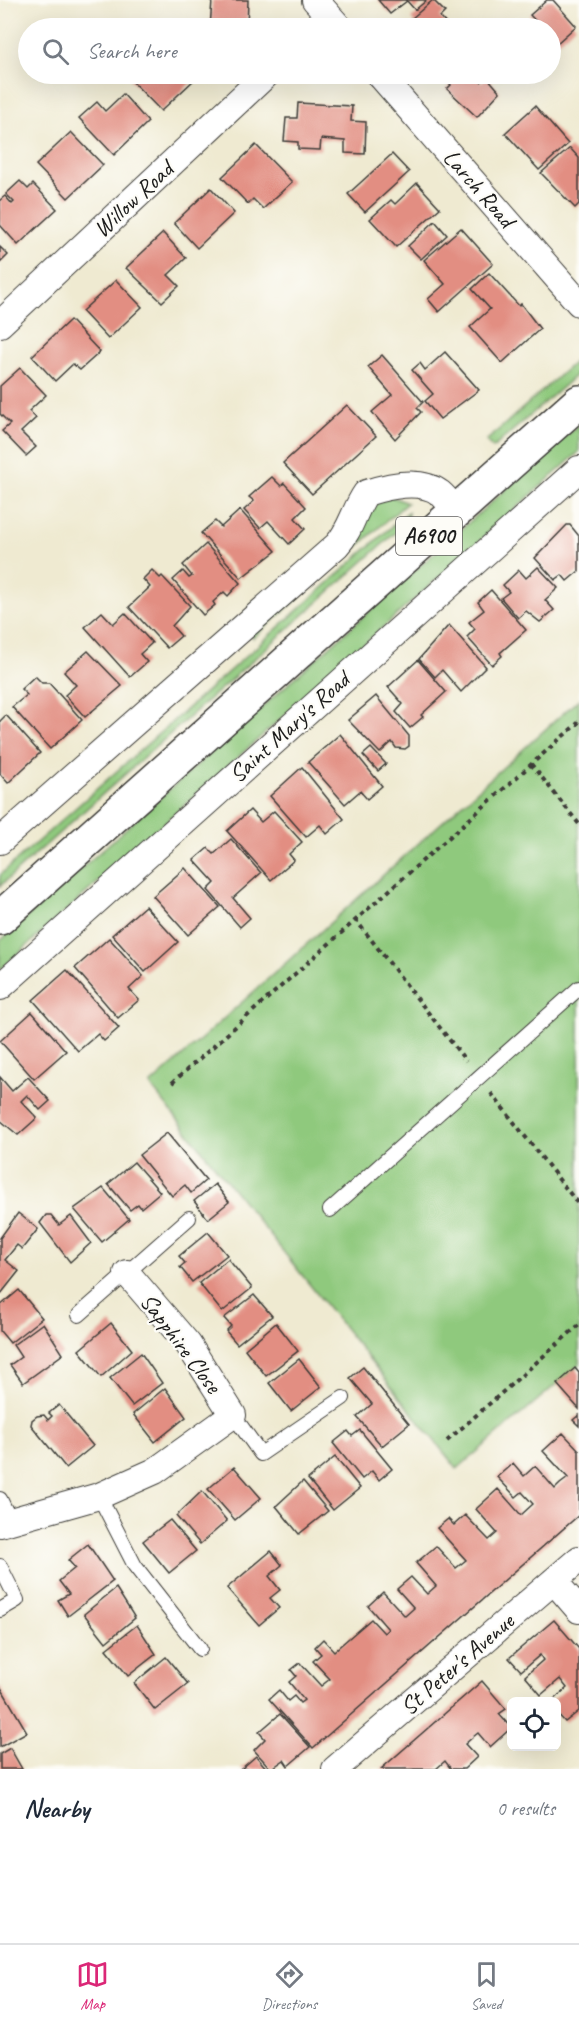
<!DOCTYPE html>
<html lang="en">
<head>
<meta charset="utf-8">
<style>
  body { margin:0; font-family:Caveat,sans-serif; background:#f2f2f3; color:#1f2937 }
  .controls { position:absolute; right:18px; bottom:18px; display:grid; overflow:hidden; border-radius:9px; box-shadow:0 6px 24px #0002 }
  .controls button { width:54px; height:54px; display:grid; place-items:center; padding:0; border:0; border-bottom:2px solid #e0e1e3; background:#fff; color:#1f2937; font:30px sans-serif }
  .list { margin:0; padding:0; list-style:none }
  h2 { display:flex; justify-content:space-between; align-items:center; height:78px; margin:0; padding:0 24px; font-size:26px }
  h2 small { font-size:20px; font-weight:400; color:#747a83 }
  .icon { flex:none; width:33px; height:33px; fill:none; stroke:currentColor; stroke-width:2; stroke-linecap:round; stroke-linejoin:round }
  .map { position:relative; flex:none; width:579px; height:1769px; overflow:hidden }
  .search { position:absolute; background:#fff; box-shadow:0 6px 24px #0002; left:18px; right:18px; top:18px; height:66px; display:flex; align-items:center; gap:15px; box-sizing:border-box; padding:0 21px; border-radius:33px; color:#747a83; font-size:22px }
  .sheet { height:174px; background:#fff }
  nav { display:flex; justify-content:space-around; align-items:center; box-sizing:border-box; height:84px; border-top:2px solid #e0e1e3; background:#fff; font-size:16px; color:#747a83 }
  nav a { display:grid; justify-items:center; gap:3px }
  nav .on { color:#db2777 }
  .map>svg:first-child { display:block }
  .green { fill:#8fc97d; stroke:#56724c; stroke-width:1.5 }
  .building { fill:#e28e82 }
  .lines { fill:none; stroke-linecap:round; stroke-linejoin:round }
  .lane-casing { stroke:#3c3b37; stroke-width:16 }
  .street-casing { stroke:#3c3b37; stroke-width:28 }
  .primary-casing { stroke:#3c3b37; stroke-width:36 }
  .path { stroke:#3c3b37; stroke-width:4; stroke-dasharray:4.5 4.5; stroke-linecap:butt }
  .lane { stroke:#fff; stroke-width:14 }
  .street { stroke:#fff; stroke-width:26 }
  .primary { stroke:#fff; stroke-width:33 }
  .labels { text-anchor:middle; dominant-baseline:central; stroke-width:4.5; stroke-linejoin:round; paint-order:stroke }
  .shield { fill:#fdfcf7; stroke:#605f5e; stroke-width:1.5 }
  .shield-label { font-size:22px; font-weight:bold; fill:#1c1c1c }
  .street-label { font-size:24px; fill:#1c1c1c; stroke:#fdfcf7 }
</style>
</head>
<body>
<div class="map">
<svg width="579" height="1769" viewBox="0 0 579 1769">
  <rect width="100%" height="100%" fill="#fdfcf7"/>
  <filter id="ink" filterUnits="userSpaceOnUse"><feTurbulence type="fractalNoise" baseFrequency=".0167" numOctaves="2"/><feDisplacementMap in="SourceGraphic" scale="12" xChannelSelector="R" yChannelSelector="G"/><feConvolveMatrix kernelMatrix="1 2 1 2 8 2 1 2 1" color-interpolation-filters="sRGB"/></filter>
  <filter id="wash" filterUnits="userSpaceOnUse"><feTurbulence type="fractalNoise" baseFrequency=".008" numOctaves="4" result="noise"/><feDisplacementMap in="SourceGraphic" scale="24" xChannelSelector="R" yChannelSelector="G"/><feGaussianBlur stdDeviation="1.35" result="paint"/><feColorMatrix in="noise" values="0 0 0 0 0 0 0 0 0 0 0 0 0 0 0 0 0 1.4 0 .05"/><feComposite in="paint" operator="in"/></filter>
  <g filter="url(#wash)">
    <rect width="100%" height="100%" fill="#efead1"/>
    <g class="green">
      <polygon points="579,358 579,369 575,376 493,448 486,441"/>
      <polygon points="579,424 579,452 0,970 0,941"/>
      <polygon points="389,495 407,503 253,638 249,633 371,504"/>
      <polygon points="408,512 408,520 402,527 0,886 0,875"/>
      <polygon points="579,699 579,1365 457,1469 150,1085"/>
    </g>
    <g id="blocks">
      <g class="building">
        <polygon points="212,0 248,0 247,28 210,28"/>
        <polygon points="378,0 427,0 415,10 407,1 390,14"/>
        <polygon points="433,0 445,12 440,17 450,28 410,28 415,24 411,19"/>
        <polygon points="547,0 553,0 576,26 556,44 550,38 550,28 542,28 530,15"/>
        <polygon points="136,74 191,74 196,78 161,111 130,79"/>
        <polygon points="446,74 474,74 481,82 487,77 500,92 477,117 447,89 451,85 443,76"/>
        <polygon points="123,94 148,122 114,155 79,118 97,102 105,111"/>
        <polygon points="298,103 352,106 351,121 366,122 365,154 345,153 345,141 321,139 320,150 298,149 298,142 284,141 286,118 297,118"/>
        <polygon points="535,106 568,144 539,170 505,133"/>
        <polygon points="71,132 103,165 68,198 36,165"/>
        <polygon points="256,145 292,182 263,209 253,199 248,204 222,177"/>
        <polygon points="570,148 579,158 579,204 575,208 541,173"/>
        <polygon points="392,154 409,172 365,212 348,194"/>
        <polygon points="20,181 28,189 33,184 57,209 18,245 0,225 0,200 5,196 12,204 14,202 6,194"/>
        <polygon points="417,183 440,208 396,247 370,219 391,200 395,204"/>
        <polygon points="211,188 234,213 197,248 174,223"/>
        <polygon points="435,221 447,235 421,259 408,246"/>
        <polygon points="461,228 493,264 439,312 428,299 445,284 424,260"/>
        <polygon points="163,233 186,258 168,275 179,286 162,302 126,268"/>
        <polygon points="0,247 8,255 0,263"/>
        <polygon points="489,273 519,306 521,304 540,329 502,363 470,327 490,309 472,289"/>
        <polygon points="116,280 142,307 108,339 82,311"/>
        <polygon points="70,320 100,352 80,370 73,364 55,381 32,356"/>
        <polygon points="445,352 479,390 440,419 425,401 433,394 412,370 420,363 425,370"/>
        <polygon points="382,355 423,402 417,408 421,412 395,439 372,412 392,395 368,367"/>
        <polygon points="20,368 46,395 29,411 36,418 21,432 36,447 26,456 2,431 10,424 0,414 0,386"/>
        <polygon points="347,405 376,436 312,494 283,463"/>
        <polygon points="272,477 281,486 284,483 306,507 295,518 305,529 289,544 268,521 260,528 244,510 254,501 249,497"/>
        <polygon points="240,510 276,551 241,578 201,533 215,521 221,527"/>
        <polygon points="567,525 570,525 579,536 579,571 567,581 562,575 555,580 535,558"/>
        <polygon points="206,544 240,583 228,596 224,592 213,602 215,605 203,615 173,580 183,571 189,578 192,576 183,565"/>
        <polygon points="538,567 558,588 545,600 554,610 540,622 526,611 518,618 501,598 509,592 503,585 519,570 526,578"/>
        <polygon points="152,570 160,578 162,576 190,606 172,626 181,636 167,648 129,607 150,587 143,579"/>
        <polygon points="491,590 526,630 500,653 502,656 492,665 467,637 475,629 469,622 484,610 478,602"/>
        <polygon points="102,612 113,624 125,613 152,643 140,654 147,662 130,677 85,627"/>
        <polygon points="449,625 486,667 461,692 442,670 435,677 419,659"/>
        <polygon points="88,651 122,686 85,717 65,695 76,685 64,672"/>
        <polygon points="418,660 446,692 421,715 423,717 410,728 396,712 403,704 388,687"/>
        <polygon points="35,676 42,683 49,683 82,720 50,749 12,707 27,695 21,689"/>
        <polygon points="376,696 409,736 409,746 405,749 396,748 392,742 380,753 348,720"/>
        <polygon points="6,715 40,753 8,783 0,774 0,721"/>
        <polygon points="340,734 382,786 367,799 360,791 345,804 308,762"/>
        <polygon points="371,748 386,764 378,771 363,755"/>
        <polygon points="302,767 344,819 327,834 320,825 306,837 270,796"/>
        <polygon points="250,810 261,822 274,811 302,842 289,854 294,860 271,880 227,831"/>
        <polygon points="231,839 261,873 233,898 250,918 240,927 208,890 215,883 194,860 208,848 214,854"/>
        <polygon points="185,868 220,907 188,935 153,896"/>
        <polygon points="145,906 178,942 145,972 112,935"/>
        <polygon points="109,938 143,976 129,989 139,1000 118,1018 75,968"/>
        <polygon points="67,970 119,1028 104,1041 98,1034 78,1051 33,1000"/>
        <polygon points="32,1012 66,1051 34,1079 0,1041"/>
        <polygon points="0,1077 12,1091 28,1077 50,1101 40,1110 27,1095 21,1101 37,1118 18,1135 0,1120"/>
        <polygon points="167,1133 206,1180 191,1193 185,1185 172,1196 139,1155"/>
        <polygon points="134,1162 160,1192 141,1208 138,1204 130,1210 108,1184"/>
        <polygon points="215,1184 229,1202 208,1219 194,1201"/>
        <polygon points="103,1188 129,1219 102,1242 74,1209"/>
        <polygon points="18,1213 38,1229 22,1249 17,1245 5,1260 19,1271 0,1295 0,1238"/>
        <polygon points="46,1215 51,1215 59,1225 71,1216 91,1243 70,1262 40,1223"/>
        <polygon points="208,1232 227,1255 192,1282 180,1267 185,1263 179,1256"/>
        <polygon points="228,1259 252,1288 222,1312 199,1283"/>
        <polygon points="19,1290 42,1318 10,1343 0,1331 0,1306"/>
        <polygon points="254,1295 272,1316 237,1344 226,1331 231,1326 224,1318"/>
        <polygon points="43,1323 63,1354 23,1383 10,1365 21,1357 13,1345"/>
        <polygon points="111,1323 132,1350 101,1377 79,1350"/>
        <polygon points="276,1323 298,1351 266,1376 245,1349"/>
        <polygon points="141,1353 162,1383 132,1406 110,1378"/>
        <polygon points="299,1359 321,1387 291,1411 269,1383"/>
        <polygon points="363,1367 409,1424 382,1446 357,1417 372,1404 350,1378"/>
        <polygon points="575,1368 579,1373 579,1409 557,1384"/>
        <polygon points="165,1388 186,1417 155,1442 133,1414"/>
        <polygon points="59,1405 93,1446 66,1468 31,1425 32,1420 37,1416 44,1415 48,1420 52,1416 49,1413"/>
        <polygon points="579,1415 579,1426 573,1420"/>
        <polygon points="360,1430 392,1469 379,1480 372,1471 362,1479 333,1443 348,1431 352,1436"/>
        <polygon points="563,1433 579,1450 579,1515 313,1748 269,1699 279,1690 288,1701 294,1696 300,1703 304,1700 289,1682 296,1676 291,1670 300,1663 321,1686 330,1679 313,1661 321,1654 315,1647 323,1639 334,1651 371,1619 384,1633 388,1629 368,1606 383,1592 405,1616 414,1608 397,1589 411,1577 427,1594 436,1586 416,1563 436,1546 456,1568 466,1560 437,1528 448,1519 454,1525 465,1515 489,1540 497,1533 476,1509 498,1489 521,1515 533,1504 522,1492 516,1497 497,1477 513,1463 524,1476 535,1466 555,1489 560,1484 568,1478 543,1451"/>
        <polygon points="335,1457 360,1488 333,1510 308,1479"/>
        <polygon points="234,1467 261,1498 235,1520 208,1489"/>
        <polygon points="303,1481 328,1511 299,1534 276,1506"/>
        <polygon points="202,1491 227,1521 200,1544 176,1516"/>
        <polygon points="170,1520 196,1551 169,1573 143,1541"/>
        <polygon points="88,1544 113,1581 68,1616 58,1600 69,1594 59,1581 75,1568 68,1560"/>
        <polygon points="271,1551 282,1565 269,1576 280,1590 270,1598 279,1608 259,1625 227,1588"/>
        <polygon points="116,1588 135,1618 106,1642 84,1614"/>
        <polygon points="554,1620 579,1649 579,1711 565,1722 556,1712 556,1701 552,1701 567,1688 560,1679 541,1695 525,1676 543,1660 540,1655 521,1671 509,1658"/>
        <polygon points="137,1625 156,1654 128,1676 106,1649"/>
        <polygon points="166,1657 188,1684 155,1710 134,1683"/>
        <polygon points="482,1681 506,1709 499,1714 511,1728 500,1738 490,1747 478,1733 473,1737 465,1744 477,1757 464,1769 451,1769 445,1761 436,1769 381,1769"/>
        <polygon points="0,1686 27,1732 0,1747"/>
        <polygon points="280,1714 310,1747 288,1766 284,1760 271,1769 254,1750 265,1739 259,1732"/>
        <polygon points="10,1748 22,1769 0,1769 0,1754"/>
        <polygon points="256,1756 267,1769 241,1769"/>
      </g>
    </g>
  </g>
  <g filter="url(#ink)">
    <use href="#blocks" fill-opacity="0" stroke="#3c3b37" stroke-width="1.5"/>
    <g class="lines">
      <defs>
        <g id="lane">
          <polyline points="330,1210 579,988"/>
          <polyline points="79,1315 189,1218"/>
          <polyline points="233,1415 261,1454 343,1398"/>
          <polyline points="99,1496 135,1566 200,1649"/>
          <polyline points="0,1499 10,1520"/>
          <polyline points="0,1566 17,1600 0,1610"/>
        </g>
        <g id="street">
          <polyline points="315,0 340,28"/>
          <polyline points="379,74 579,303"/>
          <polyline points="0,324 267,74"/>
          <path d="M0,841L337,545C351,530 354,510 366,493C387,486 421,478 440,493C446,498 451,505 456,511"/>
          <polyline points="0,987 579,469"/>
          <polyline points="0,1524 99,1496 155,1471 233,1415 188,1344 127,1273"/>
          <polyline points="554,1581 579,1610"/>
          <polyline points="335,1769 579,1559"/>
        </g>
        <polyline id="primary" points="0,918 579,402"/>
      </defs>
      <use href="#lane" class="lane-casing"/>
      <use href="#street" class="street-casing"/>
      <use href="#primary" class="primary-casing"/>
      <g class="path">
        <polyline points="531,764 579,824"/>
        <polyline points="355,919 466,1061"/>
        <polyline points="172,1083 579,722"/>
        <polyline points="491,1093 579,1205"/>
        <polyline points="447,1441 579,1325"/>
      </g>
      <use href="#lane" class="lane"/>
      <use href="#street" class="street"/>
      <use href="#primary" class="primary"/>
    </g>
  </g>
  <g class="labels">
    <rect class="shield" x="396" y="517" width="66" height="38" rx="4.5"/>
    <g class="shield-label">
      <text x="429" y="536">A6900</text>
    </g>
    <g class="street-label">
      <text transform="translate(479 188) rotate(49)">Larch Road</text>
      <text transform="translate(133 199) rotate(-43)">Willow Road</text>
      <text transform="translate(289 727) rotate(-42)">Saint Mary's Road</text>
      <text transform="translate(181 1343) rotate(53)">Sapphire Close</text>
      <text transform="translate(457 1664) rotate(-41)">St Peter's Avenue</text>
    </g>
  </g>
</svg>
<div class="controls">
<button><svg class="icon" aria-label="locate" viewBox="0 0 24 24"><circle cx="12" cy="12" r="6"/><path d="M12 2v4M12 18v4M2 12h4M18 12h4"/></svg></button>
</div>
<div class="search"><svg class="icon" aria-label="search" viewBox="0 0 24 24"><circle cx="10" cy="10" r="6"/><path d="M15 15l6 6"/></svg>Search here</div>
</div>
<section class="sheet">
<h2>Nearby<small>0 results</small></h2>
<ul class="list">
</ul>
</section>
<nav>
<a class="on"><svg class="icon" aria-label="map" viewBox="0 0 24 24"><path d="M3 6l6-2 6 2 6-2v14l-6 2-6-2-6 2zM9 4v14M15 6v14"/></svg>Map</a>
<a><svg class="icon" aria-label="directions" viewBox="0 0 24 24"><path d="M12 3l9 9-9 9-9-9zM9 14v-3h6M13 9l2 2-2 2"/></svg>Directions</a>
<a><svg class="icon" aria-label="saved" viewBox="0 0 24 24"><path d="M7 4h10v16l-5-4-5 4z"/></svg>Saved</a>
</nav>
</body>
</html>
